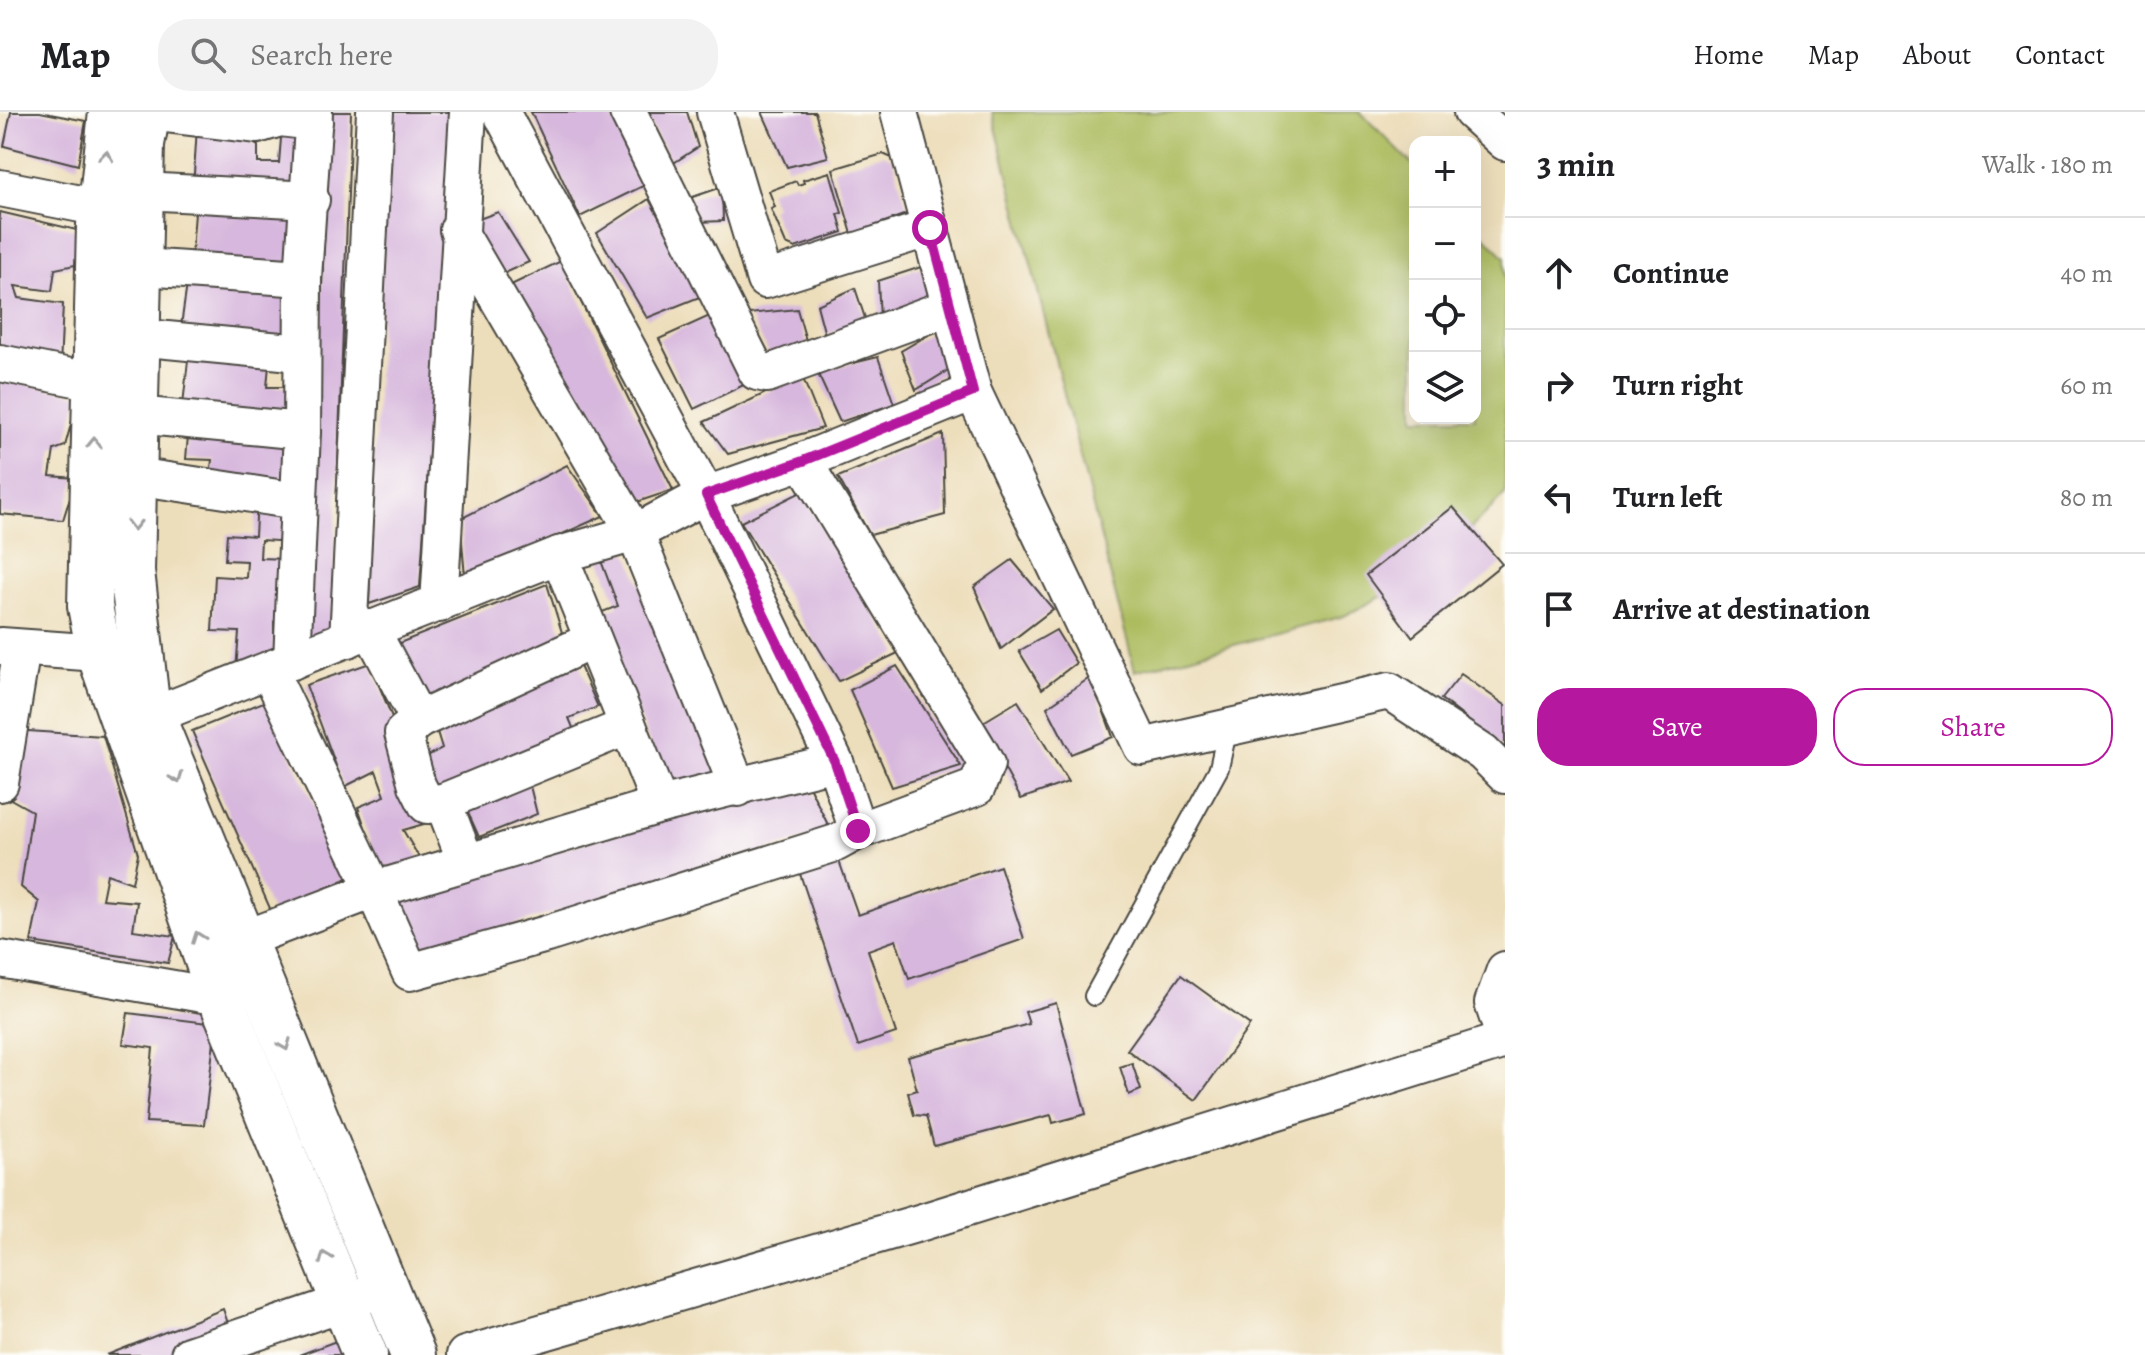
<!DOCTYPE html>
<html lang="en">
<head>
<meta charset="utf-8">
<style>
  body { margin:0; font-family:Alegreya,serif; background:#f2f2f2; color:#202124 }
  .controls { position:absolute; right:24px; top:24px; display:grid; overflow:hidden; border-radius:16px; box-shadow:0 8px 32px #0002 }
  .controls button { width:72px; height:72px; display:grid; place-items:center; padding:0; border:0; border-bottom:2px solid #e0e0e0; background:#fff; color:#202124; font:40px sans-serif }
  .stop { position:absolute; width:24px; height:24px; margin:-18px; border:6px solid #b5179e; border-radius:50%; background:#fff }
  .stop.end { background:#b5179e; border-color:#fff; box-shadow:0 2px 8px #0008 }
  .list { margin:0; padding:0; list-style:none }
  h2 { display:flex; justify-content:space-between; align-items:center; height:104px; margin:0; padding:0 32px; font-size:34px }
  h2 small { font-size:26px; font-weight:400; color:#757577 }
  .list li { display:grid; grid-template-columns:52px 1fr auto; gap:24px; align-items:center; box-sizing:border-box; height:112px; padding:0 32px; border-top:2px solid #e0e0e0 }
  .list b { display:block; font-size:30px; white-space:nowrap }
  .list em { font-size:26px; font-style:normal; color:#757577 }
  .actions { display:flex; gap:16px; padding:24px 32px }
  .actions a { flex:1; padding:18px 0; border:2px solid #b5179e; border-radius:32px; text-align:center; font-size:28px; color:#b5179e }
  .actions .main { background:#b5179e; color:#fff }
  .icon { flex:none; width:44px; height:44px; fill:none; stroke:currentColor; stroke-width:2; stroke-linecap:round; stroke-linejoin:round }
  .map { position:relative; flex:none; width:1505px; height:1243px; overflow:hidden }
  header { display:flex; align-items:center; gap:48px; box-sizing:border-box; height:112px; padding:0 40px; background:#fff; border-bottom:2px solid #e0e0e0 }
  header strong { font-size:38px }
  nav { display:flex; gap:44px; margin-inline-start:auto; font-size:28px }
  .search { width:560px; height:72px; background:#f2f2f2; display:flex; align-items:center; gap:20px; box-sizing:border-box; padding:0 28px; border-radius:32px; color:#757577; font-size:30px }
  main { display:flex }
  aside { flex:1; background:#fff }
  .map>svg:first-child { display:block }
  .green { fill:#acbb5d; stroke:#6c7344; stroke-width:2 }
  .building { fill:#d7b7dd }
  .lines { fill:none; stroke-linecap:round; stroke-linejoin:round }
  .service-casing { stroke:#484641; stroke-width:22 }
  .minor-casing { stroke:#484641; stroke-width:40 }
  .tertiary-casing { stroke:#484641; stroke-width:48 }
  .service { stroke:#fff; stroke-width:18 }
  .minor { stroke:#fff; stroke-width:36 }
  .tertiary { stroke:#fff; stroke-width:44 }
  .oneway { stroke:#a0a0a0 }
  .route { stroke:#b5179e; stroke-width:10 }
</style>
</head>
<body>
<header>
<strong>Map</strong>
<div class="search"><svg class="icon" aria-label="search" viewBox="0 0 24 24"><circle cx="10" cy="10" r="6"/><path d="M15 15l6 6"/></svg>Search here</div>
<nav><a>Home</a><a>Map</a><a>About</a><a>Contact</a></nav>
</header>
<main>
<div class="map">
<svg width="1505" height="1243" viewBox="0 0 1505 1243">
  <rect width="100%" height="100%" fill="#fdfcf7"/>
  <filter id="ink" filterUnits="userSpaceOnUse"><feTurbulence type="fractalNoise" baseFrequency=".0125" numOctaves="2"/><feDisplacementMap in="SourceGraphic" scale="16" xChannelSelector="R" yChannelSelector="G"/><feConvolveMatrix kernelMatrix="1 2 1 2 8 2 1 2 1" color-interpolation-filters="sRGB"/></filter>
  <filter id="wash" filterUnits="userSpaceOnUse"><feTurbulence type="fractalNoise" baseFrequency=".006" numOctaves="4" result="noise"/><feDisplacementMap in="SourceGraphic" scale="32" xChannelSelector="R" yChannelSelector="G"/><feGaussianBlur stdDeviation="1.8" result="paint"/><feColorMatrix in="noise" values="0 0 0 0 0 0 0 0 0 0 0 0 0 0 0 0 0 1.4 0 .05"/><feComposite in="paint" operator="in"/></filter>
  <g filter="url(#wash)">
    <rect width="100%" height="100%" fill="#eddebb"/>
    <polygon class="green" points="992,0 1360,0 1415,55 1415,306 1475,306 1475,115 1505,145 1505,382 1426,462 1344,504 1135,559"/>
    <g id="blocks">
      <g class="building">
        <polygon points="11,0 40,0 86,9 78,53 4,34"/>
        <polygon points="330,0 351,0 332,515 306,527"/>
        <polygon points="388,0 452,0 420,475 369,492"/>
        <polygon points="531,0 609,0 647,72 580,105"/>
        <polygon points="645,0 687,0 698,35 672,52"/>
        <polygon points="762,0 815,0 828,45 787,55"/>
        <polygon points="282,14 306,16 303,81 193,77 197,15 244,26 258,34 258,51 279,51"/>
        <polygon points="883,42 892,46 909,101 852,122 833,57"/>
        <polygon points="830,60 842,101 838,102 843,120 795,136 786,132 771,97 775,95 769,79 796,69 798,73 804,71 803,68"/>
        <polygon points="722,75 723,109 697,110 690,86"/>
        <polygon points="649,87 702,184 647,206 597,121"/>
        <polygon points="196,88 303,94 297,157 191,152"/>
        <polygon points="0,100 81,119 85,151 55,157 52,179 15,174 19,186 63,192 60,255 0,243"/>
        <polygon points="498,100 529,150 497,164 468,111"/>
        <polygon points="561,149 673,378 637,390 509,174"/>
        <polygon points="921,155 930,187 880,207 878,169"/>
        <polygon points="188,165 297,175 297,235 180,221"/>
        <polygon points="855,176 866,209 825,223 817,193"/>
        <polygon points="797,197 807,232 770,243 748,202"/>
        <polygon points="714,202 752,269 694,297 659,227"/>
        <polygon points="937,218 950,257 916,278 901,239"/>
        <polygon points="189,240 270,242 267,275 297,275 297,313 182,301"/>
        <polygon points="878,245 894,292 840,310 817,260"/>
        <polygon points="802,264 823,316 728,342 704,310"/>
        <polygon points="0,267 79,283 65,334 54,338 50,364 76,366 63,408 0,402"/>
        <polygon points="189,312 291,323 284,375 210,364 212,348 186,347"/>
        <polygon points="943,322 945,403 870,423 838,365"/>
        <polygon points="567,353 603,404 465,465 460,407"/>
        <polygon points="801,380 898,541 839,569 741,410"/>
        <polygon points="257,388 295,391 293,430 261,428 260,446 288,447 284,516 274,510 274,547 236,558 239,520 212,519 215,464 246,466 247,449 225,448 227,422 255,424"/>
        <polygon points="1453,395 1502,452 1412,525 1366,463"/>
        <polygon points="627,440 723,667 669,678 597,502 618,494 600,446"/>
        <polygon points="1012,448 1053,497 1001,537 974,475"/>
        <polygon points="547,472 564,527 426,589 392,534"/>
        <polygon points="1056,518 1076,551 1042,577 1019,539"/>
        <polygon points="370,551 434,709 403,718 423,752 382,763 358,695 385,684 376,659 344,675 306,573"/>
        <polygon points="579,552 598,595 569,606 576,623 432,681 419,649 442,636 434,610"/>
        <polygon points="897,554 961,654 892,675 850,578"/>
        <polygon points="1461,562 1505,593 1505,637 1441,587"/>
        <polygon points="1091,565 1113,625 1071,642 1047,595"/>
        <polygon points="266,589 348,766 272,801 192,619"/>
        <polygon points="1018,589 1068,670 1021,687 980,612"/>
        <polygon points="13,618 103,624 138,742 132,771 107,762 102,787 137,790 133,818 175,824 168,851 31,830 39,790 21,775 32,699 7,685"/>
        <polygon points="806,668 831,719 416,841 393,785"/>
        <polygon points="529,670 537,702 479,725 466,696"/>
        <polygon points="837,743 858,803 1000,754 1024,827 909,867 896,828 868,838 896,921 858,934 798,756"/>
        <polygon points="1181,863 1250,913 1196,988 1127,938"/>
        <polygon points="1056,891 1086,1002 1053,1011 1051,1003 934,1034 926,1004 914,1003 908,981 917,978 908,945 1029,912 1025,900"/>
        <polygon points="128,901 216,912 204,1013 146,1010 153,936 123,932"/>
        <polygon points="1132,951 1141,978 1129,983 1120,955"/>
        <polygon points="223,1197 230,1217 174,1243 107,1243"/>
        <polygon points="336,1229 342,1243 299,1243"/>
      </g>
    </g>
  </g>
  <g filter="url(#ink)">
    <use href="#blocks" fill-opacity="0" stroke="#484641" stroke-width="2"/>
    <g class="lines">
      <defs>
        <polyline id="service" points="1094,884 1219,656 1228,615"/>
        <g id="minor">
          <polyline points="148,0 257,13 280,6 314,10"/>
          <polyline points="501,0 706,383 835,650 858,719"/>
          <polyline points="628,0 757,260 767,262 950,195"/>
          <polyline points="715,0 765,168 930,116"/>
          <polyline points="899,0 973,280 1142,635 1389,579 1483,641 1505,663"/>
          <polyline points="1472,0 1505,30"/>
          <polyline points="0,76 101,96 128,96"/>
          <polyline points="142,79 311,88"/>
          <polyline points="458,118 635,421 738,676"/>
          <polyline points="142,155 303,166"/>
          <polyline points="136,225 302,241"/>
          <polyline points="0,251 95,270"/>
          <polyline points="136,303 302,319"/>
          <polyline points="135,364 297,389"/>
          <polyline points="559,443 660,693"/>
          <polyline points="439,492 468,0"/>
          <polyline points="370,516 419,608 403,621 417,673 427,693 443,690 466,750"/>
          <polyline points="348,527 375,0"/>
          <polyline points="1,534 99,541"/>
          <polyline points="292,549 302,319 303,166 314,0"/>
          <polyline points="269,558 374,778 410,860 547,822 836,731 858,719 977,675 986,652 981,642 803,349"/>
          <polyline points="152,604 559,443 635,421 706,383 803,349 973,280"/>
          <polyline points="419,608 593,528"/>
          <polyline points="0,671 22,536"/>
          <polyline points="443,690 628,614"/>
          <polyline points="242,828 374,778 660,693 835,650"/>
          <polyline points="0,847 220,885 242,878"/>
          <polyline points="1505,858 1493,891 1505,927"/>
          <polyline points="189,1243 368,1182"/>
          <polyline points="465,1243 919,1111 1505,928"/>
        </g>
        <g id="tertiary">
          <polyline points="111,0 99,113 90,494 99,541 220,885 365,1243"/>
          <polyline points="148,0 142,32 132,459 147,591 413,1243"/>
        </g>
      </defs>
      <use href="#service" class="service-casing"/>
      <use href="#minor" class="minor-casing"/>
      <use href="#tertiary" class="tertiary-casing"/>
      <use href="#service" class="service"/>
      <use href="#minor" class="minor"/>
      <use href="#tertiary" class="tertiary"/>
    </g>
    <defs><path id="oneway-chevron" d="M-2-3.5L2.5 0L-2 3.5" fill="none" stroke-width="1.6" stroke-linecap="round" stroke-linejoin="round" transform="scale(2)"/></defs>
    <g class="oneway">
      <use href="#oneway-chevron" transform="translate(106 44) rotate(-84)"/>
      <use href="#oneway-chevron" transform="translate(94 331) rotate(-89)"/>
      <use href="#oneway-chevron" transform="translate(134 413) rotate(91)"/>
      <use href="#oneway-chevron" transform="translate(177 666) rotate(68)"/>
      <use href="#oneway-chevron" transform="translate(198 825) rotate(-110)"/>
      <use href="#oneway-chevron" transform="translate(285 933) rotate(68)"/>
      <use href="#oneway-chevron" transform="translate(325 1145) rotate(-112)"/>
    </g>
  </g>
  <g class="lines" filter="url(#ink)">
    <polyline class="route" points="858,719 835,650 706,383 803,349 973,280 930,116"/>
  </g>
</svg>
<div class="controls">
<button>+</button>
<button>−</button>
<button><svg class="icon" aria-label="locate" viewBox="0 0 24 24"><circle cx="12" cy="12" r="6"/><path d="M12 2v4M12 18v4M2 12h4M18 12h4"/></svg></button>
<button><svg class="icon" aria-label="layers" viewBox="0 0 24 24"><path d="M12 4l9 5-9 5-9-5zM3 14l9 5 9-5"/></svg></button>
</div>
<div class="stop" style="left:930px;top:116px"></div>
<div class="stop end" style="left:858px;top:719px"></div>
</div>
<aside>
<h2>3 min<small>Walk · 180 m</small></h2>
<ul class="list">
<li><svg class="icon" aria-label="ahead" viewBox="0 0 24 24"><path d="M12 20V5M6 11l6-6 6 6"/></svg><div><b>Continue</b></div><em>40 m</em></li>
<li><svg class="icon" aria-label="right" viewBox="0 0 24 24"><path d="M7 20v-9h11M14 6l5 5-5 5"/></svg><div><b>Turn right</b></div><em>60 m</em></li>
<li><svg class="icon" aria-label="left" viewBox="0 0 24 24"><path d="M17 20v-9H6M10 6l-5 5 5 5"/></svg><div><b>Turn left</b></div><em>80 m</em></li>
<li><svg class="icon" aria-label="arrive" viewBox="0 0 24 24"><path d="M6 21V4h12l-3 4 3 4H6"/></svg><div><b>Arrive at destination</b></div></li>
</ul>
<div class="actions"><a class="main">Save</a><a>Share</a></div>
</aside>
</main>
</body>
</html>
